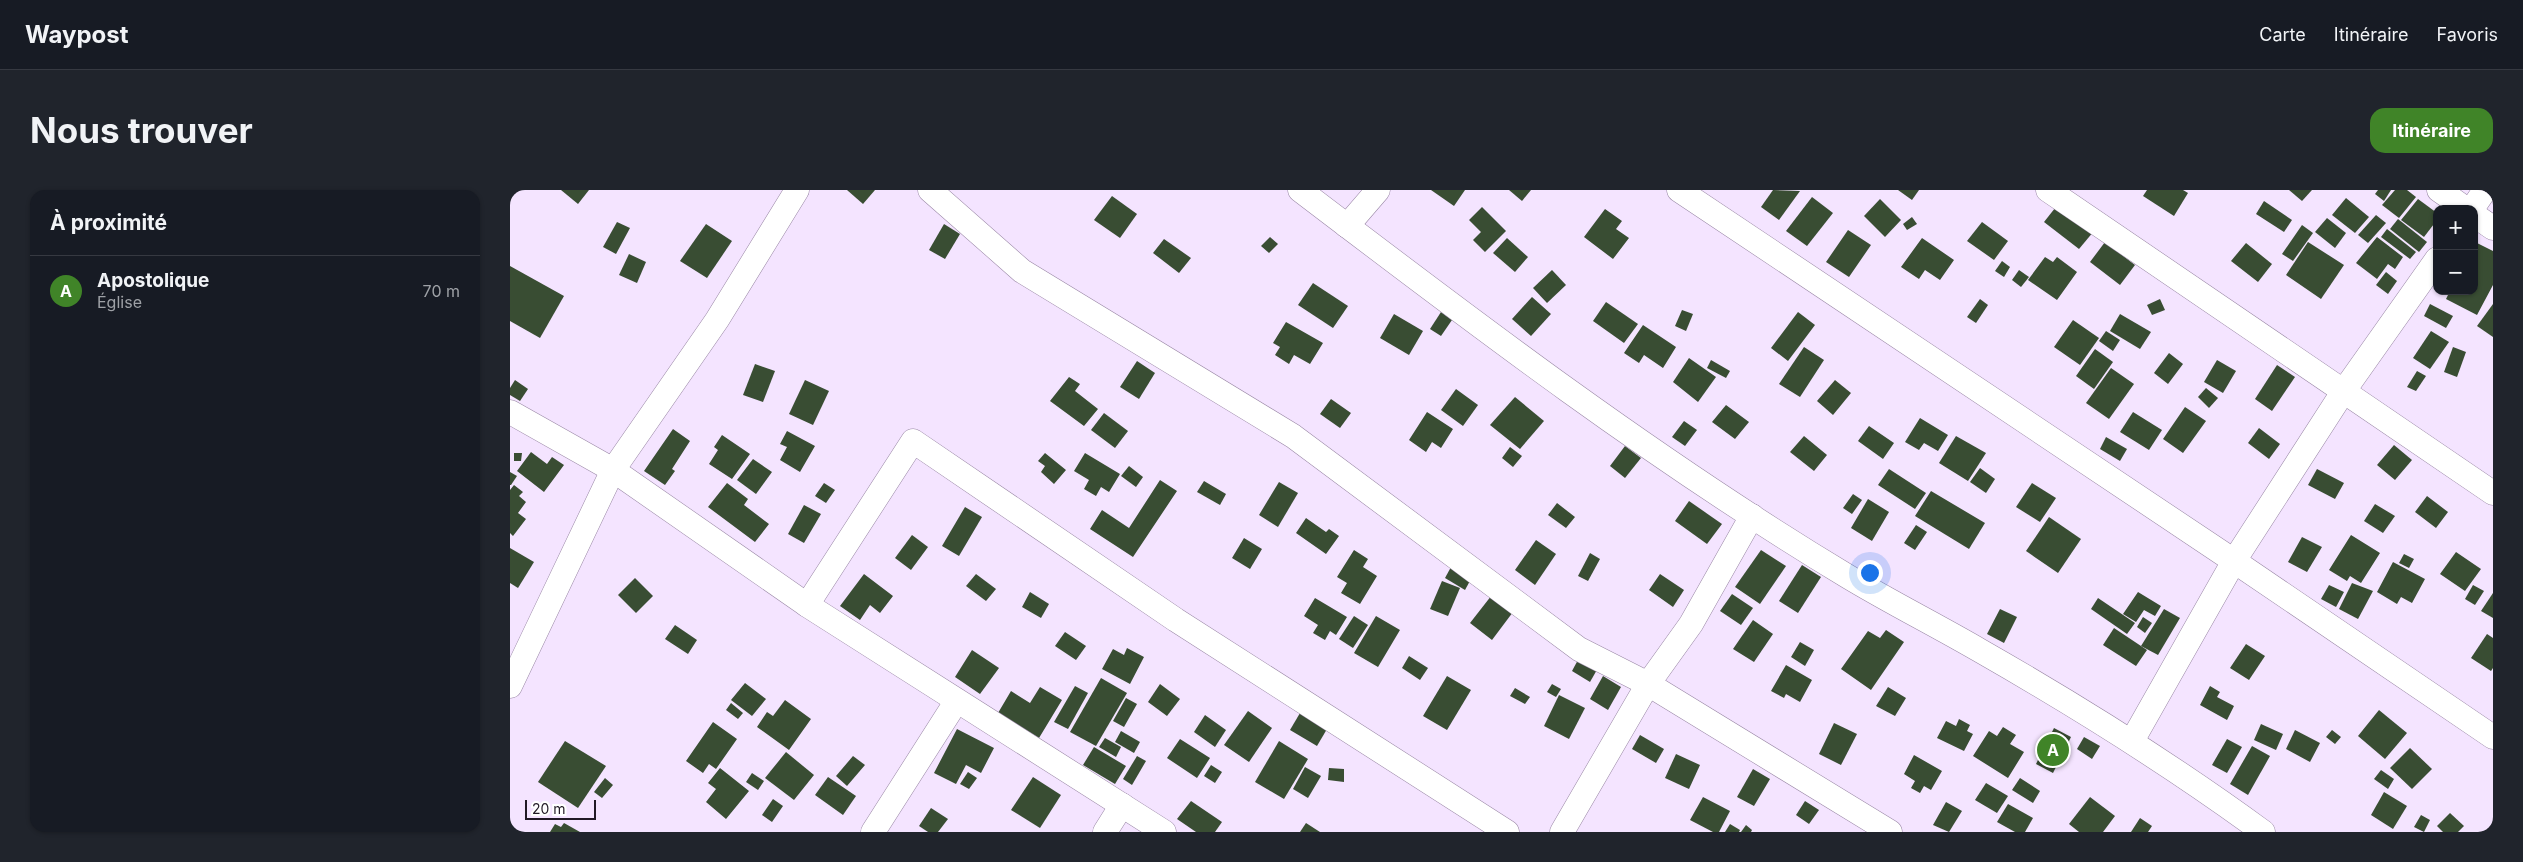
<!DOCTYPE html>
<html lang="fr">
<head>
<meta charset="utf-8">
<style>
  body { margin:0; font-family:Inter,sans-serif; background:#20242c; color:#f1f3f6 }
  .controls { position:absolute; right:15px; top:15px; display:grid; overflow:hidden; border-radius:10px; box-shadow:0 1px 4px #0004 }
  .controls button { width:45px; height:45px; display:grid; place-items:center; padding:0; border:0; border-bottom:1px solid #363941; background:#171b24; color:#f1f3f6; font:25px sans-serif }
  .scale { position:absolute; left:15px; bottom:12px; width:71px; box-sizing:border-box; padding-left:5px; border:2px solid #211925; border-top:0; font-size:14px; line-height:18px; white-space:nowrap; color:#211925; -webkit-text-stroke:4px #fff; paint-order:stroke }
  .you { position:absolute; left:1359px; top:382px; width:18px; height:18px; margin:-12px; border:4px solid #fff; border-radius:50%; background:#1a73e8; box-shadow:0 0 0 8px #1a73e833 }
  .badge { display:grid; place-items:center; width:32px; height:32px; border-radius:50%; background:#408428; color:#fff; font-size:16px; font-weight:700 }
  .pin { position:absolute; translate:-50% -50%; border:2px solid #fff; box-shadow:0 1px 5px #0006 }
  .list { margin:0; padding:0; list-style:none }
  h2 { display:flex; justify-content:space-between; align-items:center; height:65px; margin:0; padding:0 20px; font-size:21px }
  h2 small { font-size:16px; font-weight:400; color:#9ea1a6 }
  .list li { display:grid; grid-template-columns:32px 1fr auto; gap:15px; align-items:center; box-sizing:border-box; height:70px; padding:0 20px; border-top:1px solid #363941 }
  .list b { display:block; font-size:19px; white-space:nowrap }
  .list p { margin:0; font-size:16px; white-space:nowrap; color:#9ea1a6 }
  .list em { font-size:16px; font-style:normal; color:#9ea1a6 }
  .map { position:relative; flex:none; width:1983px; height:642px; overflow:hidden; border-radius:15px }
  header { display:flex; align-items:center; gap:30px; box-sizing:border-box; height:70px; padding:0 25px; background:#171b24; border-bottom:1px solid #363941 }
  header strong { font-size:24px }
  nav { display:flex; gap:28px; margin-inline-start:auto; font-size:18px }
  .intro { display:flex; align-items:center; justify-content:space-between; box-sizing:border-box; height:120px; padding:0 30px }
  h1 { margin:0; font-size:35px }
  .button { padding:12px 22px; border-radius:15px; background:#408428; color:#fff; font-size:18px; font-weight:700 }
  main { display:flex; gap:30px; padding:0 30px }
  aside { flex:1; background:#171b24; border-radius:15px; box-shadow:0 1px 4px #0004 }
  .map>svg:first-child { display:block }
  .building { fill:#394d33 }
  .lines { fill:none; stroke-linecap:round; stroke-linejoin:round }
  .minor-casing { stroke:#9987a5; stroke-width:25 }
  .minor { stroke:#fff; stroke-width:24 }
</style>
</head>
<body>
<header>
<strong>Waypost</strong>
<nav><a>Carte</a><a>Itinéraire</a><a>Favoris</a></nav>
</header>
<div class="intro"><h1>Nous trouver</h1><a class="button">Itinéraire</a></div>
<main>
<aside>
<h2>À proximité<small></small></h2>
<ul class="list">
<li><span class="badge">A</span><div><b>Apostolique</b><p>Église</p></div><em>70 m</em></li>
</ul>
</aside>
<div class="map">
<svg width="1983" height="642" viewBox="0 0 1983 642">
  <rect width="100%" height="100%" fill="#f4e4ff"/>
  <g class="building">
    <polygon points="51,0 79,0 68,14"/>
    <polygon points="337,0 365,0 353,14"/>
    <polygon points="921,0 955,0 944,16"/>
    <polygon points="999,0 1021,0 1012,11"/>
    <polygon points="1263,0 1290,1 1269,30 1251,17"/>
    <polygon points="1388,0 1409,0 1402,10"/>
    <polygon points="1637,0 1673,0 1678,3 1664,26 1633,6"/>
    <polygon points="1779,0 1802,0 1792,11"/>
    <polygon points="1868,0 1881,0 1874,11 1865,4"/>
    <polygon points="1885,0 1897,0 1906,7 1889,28 1872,15"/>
    <polygon points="602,6 627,24 610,48 584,30"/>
    <polygon points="1302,7 1323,23 1297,56 1276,41"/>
    <polygon points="1836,8 1859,27 1845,43 1822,25"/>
    <polygon points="1370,9 1391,30 1375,47 1354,26"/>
    <polygon points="1908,9 1927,23 1927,30 1914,47 1891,30"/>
    <polygon points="1754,11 1782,30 1774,42 1746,24"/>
    <polygon points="1549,13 1584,41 1569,59 1534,32"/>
    <polygon points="972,17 996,41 975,62 963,50 971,42 959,30"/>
    <polygon points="1095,19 1112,31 1106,39 1119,48 1103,69 1074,47"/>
    <polygon points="1866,25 1876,33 1858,53 1848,45"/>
    <polygon points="1402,27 1407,34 1397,40 1393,34"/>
    <polygon points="1817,28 1836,43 1825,58 1805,42"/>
    <polygon points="1888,29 1917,52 1909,62 1880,39"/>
    <polygon points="107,32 120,38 106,64 93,57"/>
    <polygon points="1472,32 1498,51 1484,70 1457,51"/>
    <polygon points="196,34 222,51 197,88 170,71"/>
    <polygon points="434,34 450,44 435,69 419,60"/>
    <polygon points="1792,35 1803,43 1783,71 1772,64"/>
    <polygon points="1877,39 1906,62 1900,69 1871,47"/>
    <polygon points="1338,40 1361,55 1339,87 1316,72"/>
    <polygon points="760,47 768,54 759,63 751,56"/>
    <polygon points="1867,47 1893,67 1885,79 1878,74 1867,89 1846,73"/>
    <polygon points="997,48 1018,67 1005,82 983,63"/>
    <polygon points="1412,48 1444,70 1430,90 1415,80 1409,89 1391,77"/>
    <polygon points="654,49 681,68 669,83 643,63"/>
    <polygon points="1595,52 1625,75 1610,95 1580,72"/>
    <polygon points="1798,52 1834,75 1811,109 1776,85"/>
    <polygon points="1965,52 1983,61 1983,95 1967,125 1936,109 1940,101 1964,101"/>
    <polygon points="1736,53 1762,74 1748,92 1721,71"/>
    <polygon points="119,64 136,72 127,93 109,85"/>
    <polygon points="1535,67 1543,72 1547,67 1567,82 1547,110 1518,90"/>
    <polygon points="1492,71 1500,77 1494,87 1485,81"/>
    <polygon points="0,76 54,106 30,148 0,131"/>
    <polygon points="1042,80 1056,95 1037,113 1023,98"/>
    <polygon points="1509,80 1519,87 1511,97 1502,90"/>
    <polygon points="1876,82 1887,91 1878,104 1866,95"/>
    <polygon points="803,93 838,116 823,138 788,115"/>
    <polygon points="1022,107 1041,124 1021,146 1002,129"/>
    <polygon points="1470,109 1478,115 1466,133 1457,127"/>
    <polygon points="1650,109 1655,120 1642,125 1637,115"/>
    <polygon points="1096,112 1128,134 1114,153 1083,131"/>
    <polygon points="1920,114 1943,126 1936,138 1914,126"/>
    <polygon points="1983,114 1983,147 1967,136"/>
    <polygon points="1172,120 1183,124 1176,141 1165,136"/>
    <polygon points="931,122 942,130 931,146 920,139"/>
    <polygon points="1288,122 1305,135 1278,171 1261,158"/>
    <polygon points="884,124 913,141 899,165 870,148"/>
    <polygon points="1610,124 1641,142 1630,159 1600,141"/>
    <polygon points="1563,130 1589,148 1570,175 1544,157"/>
    <polygon points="776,132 813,153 800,174 784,165 779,174 765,165 770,157 763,153"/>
    <polygon points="1133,135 1166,157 1153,178 1134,165 1129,173 1114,163"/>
    <polygon points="1596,141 1610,150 1603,161 1589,151"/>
    <polygon points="1921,141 1939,152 1920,179 1903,168"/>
    <polygon points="1294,157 1314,170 1290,207 1269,194"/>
    <polygon points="1943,157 1956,162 1947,187 1934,182"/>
    <polygon points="1585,159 1603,172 1584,199 1566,186"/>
    <polygon points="1659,163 1673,174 1658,194 1644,183"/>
    <polygon points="1179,168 1206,187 1188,212 1163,192"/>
    <polygon points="1201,170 1220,181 1216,188 1197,178"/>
    <polygon points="1707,170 1726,181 1713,203 1694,192"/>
    <polygon points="627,171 645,183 629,209 610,197"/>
    <polygon points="245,174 265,181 253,212 233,205"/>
    <polygon points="1767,175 1785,187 1762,221 1745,209"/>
    <polygon points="1601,178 1624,194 1599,229 1576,213"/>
    <polygon points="1907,181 1916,186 1906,201 1897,197"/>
    <polygon points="559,187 570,194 565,201 588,219 574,236 540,211"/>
    <polygon points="5,190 18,199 10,211 0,205 0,198"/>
    <polygon points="295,190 319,201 303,235 279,224"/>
    <polygon points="1325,190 1341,203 1323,225 1307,211"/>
    <polygon points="1696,198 1708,208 1699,218 1688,207"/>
    <polygon points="946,199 968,215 953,236 931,220"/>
    <polygon points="1005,207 1034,231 1010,259 980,235"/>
    <polygon points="821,209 841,223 830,238 810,224"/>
    <polygon points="1216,215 1239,232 1225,249 1202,232"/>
    <polygon points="1675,217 1696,231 1673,263 1653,249"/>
    <polygon points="917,222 943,239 931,258 922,252 916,262 899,250"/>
    <polygon points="1623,222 1652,240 1639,260 1610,242"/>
    <polygon points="594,223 618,241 605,258 581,240"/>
    <polygon points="1410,228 1438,245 1428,261 1414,253 1409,260 1395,252"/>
    <polygon points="1174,231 1187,240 1175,256 1162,247"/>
    <polygon points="1359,236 1384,253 1373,269 1348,251"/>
    <polygon points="1749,238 1770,254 1759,269 1738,253"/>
    <polygon points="163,239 180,251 162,279 165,281 155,295 134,281"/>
    <polygon points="277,241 305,256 290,282 270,270 277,257 270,254"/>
    <polygon points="212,245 240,264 222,289 199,274 208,260 204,257"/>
    <polygon points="1294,246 1317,265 1304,281 1280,262"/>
    <polygon points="1446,246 1476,263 1458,291 1429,273"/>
    <polygon points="1596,247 1617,259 1610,271 1590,259"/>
    <polygon points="1884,255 1902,270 1885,290 1867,275"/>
    <polygon points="1115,256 1131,268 1115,288 1100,276"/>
    <polygon points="1000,257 1012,266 1003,277 992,268"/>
    <polygon points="21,262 37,274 42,267 54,275 34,302 7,281"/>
    <polygon points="4,263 12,263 11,271 4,271"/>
    <polygon points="535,263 556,280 544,294 531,282 535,276 528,271"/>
    <polygon points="575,263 610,284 599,302 591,297 586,306 574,299 579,290 564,281"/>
    <polygon points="243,269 262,282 246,304 227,290"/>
    <polygon points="619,276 633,287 626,297 611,286"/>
    <polygon points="1470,278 1485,289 1476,303 1460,292"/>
    <polygon points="1379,279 1416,303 1405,319 1368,295"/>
    <polygon points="1807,279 1834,293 1825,309 1798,295"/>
    <polygon points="0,282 7,286 1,295 0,295"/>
    <polygon points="650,290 667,301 623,367 580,339 592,320 619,338"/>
    <polygon points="694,291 716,304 710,315 687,302"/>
    <polygon points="769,292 788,303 768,337 749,325"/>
    <polygon points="217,293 238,309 234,315 259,334 245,352 198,317"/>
    <polygon points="314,293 325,300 316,313 305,306"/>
    <polygon points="1522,293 1546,308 1530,332 1506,317"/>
    <polygon points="4,295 13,302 9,306 16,312 8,323 16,329 3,346 0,343 0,300"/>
    <polygon points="1421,301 1475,333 1459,359 1405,326"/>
    <polygon points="1343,304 1352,310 1342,324 1333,318"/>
    <polygon points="1917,306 1938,322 1926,338 1905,322"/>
    <polygon points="1358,309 1379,322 1362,351 1341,338"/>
    <polygon points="1179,311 1212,334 1197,354 1165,331"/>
    <polygon points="1047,313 1065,327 1056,338 1038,325"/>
    <polygon points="1865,314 1885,326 1873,343 1854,331"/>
    <polygon points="294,315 311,324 294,353 278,344"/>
    <polygon points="455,317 472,327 449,366 432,356"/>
    <polygon points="1539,327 1571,349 1548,383 1516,361"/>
    <polygon points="796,328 816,342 819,339 829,346 816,364 786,343"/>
    <polygon points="1406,335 1417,342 1405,360 1394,353"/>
    <polygon points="402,345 418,357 401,380 385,368"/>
    <polygon points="1841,345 1870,363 1851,393 1840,386 1837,391 1819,380"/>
    <polygon points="1792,347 1812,357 1797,382 1778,372"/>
    <polygon points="734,348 752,359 740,379 722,368"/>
    <polygon points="1026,350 1046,364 1025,395 1005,380"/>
    <polygon points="0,358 24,372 8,398 0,393"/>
    <polygon points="844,360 858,369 853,377 867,386 850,414 831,403 837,393 827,387"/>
    <polygon points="1251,360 1276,376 1250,414 1225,397"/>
    <polygon points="1946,362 1971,379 1955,401 1930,384"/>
    <polygon points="1080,363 1090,369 1078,391 1068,386"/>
    <polygon points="1894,364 1904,369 1899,378 1889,373"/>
    <polygon points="1883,372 1915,389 1902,413 1891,407 1887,414 1867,402"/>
    <polygon points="1292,375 1311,387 1288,423 1269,411"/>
    <polygon points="941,377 961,389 955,400 935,388"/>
    <polygon points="354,384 383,406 370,423 360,415 350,430 330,416"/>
    <polygon points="466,384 486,399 476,411 456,396"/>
    <polygon points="1150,384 1174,400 1163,417 1139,400"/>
    <polygon points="125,388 143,406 126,423 108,405"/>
    <polygon points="932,391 950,398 938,426 920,419"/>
    <polygon points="1842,393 1863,401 1848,429 1829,419"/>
    <polygon points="1819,395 1834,402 1826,417 1811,409"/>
    <polygon points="1963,395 1974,401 1965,415 1955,409"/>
    <polygon points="985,401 1006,418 982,450 960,433"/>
    <polygon points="520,402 539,414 531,428 512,417"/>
    <polygon points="1628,402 1651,416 1645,426 1634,420 1626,432 1613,424"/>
    <polygon points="1983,403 1983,428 1971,421"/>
    <polygon points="1222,404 1243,418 1231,435 1210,421"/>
    <polygon points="805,408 837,427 826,445 820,441 815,450 803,443 808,435 794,426"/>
    <polygon points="1588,408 1625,433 1617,444 1581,419"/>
    <polygon points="1490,419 1507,427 1494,453 1477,444"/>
    <polygon points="1654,419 1670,428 1648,465 1631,456"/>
    <polygon points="844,426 858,435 843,458 829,449"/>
    <polygon points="866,426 890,440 868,477 844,463"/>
    <polygon points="1633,427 1642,433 1635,443 1627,437"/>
    <polygon points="1243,430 1263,444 1244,472 1223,459"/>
    <polygon points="165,435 187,450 178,464 155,449"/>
    <polygon points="1604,438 1637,460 1626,476 1593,455"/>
    <polygon points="1376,440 1394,452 1361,500 1331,479 1358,441 1370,448"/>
    <polygon points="555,442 576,456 566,470 545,456"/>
    <polygon points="1977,444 1983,448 1983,478 1981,481 1961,468"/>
    <polygon points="1290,452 1304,460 1295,476 1281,467"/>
    <polygon points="1736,454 1755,466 1739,490 1720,478"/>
    <polygon points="617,458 634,467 620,494 592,479 603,459 614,465"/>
    <polygon points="462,460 489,478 470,504 445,487"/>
    <polygon points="899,466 918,478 910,490 892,478"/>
    <polygon points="1069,468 1088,478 1080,492 1062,481"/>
    <polygon points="1276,475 1302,490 1290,512 1276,504 1274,508 1261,501"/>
    <polygon points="937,486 961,500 937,540 913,526"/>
    <polygon points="1093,486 1111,497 1098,520 1080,509"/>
    <polygon points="591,488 617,503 586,556 560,542"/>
    <polygon points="235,493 256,509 242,526 221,510"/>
    <polygon points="650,494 670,509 657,526 638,512"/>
    <polygon points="1042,494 1051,499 1046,507 1037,502"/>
    <polygon points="565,496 578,503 558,539 544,532"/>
    <polygon points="1700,496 1710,502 1707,507 1724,516 1717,530 1690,515"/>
    <polygon points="530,497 552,510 529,548 488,523 501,501 520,513"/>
    <polygon points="1378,497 1396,508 1385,526 1366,516"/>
    <polygon points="1005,498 1020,507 1015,514 1000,506"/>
    <polygon points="1049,505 1075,518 1059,549 1034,536"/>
    <polygon points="616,508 627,514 614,537 603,531"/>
    <polygon points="275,510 301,529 279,560 247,537 257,522 263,526"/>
    <polygon points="221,513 233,523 228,529 216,520"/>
    <polygon points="1869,520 1897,543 1875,569 1848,546"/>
    <polygon points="738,521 762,538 739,572 714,555"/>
    <polygon points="790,523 817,539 807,556 780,540"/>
    <polygon points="695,525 716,540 705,557 684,542"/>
    <polygon points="1449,529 1460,535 1457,541 1463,544 1454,561 1427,548 1436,531 1446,536"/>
    <polygon points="203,532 227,549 206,579 199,574 193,583 176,571"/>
    <polygon points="1324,533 1347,544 1331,575 1309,564"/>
    <polygon points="1751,534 1773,544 1766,560 1744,550"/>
    <polygon points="1493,537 1506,545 1500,554 1514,562 1498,588 1463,566 1479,541 1487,546"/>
    <polygon points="1544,538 1561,547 1543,583 1526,574"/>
    <polygon points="447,539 484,558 471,583 456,575 446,594 424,583"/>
    <polygon points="1785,540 1810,553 1800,572 1776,559"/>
    <polygon points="1822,540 1831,547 1825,554 1816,547"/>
    <polygon points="611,541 630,552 624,563 605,552"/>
    <polygon points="1130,545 1154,559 1146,573 1122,559"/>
    <polygon points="1574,547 1590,556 1582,569 1567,559"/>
    <polygon points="595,548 611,557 606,567 589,557"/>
    <polygon points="670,549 700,568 687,588 657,568"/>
    <polygon points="1717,549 1732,557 1717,583 1702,575"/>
    <polygon points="55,551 96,576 68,618 28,592"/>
    <polygon points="769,551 798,569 774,609 745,592"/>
    <polygon points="1742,556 1760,566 1738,605 1720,594"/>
    <polygon points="584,557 616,576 605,594 573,575"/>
    <polygon points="1900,558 1922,579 1902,599 1880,578"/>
    <polygon points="276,562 304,585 284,610 255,588"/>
    <polygon points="1166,564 1190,575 1179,599 1155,588"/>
    <polygon points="1404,565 1432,581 1421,600 1414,596 1410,603 1401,598 1405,591 1394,584"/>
    <polygon points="343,566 355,575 337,596 326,586"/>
    <polygon points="627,566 636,571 622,595 613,589"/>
    <polygon points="701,575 712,582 705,593 694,586"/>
    <polygon points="795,577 811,586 798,608 783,599"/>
    <polygon points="210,578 239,601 216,629 196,612 206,599 198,593"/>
    <polygon points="819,578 834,579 834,592 818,590"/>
    <polygon points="1243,579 1260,589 1244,616 1227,607"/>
    <polygon points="1871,580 1884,589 1878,599 1864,589"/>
    <polygon points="458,582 467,588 459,599 450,594"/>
    <polygon points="242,583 254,591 248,600 236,592"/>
    <polygon points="318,587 346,606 333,625 305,605"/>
    <polygon points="523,587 551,605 530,638 501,620"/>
    <polygon points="95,588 103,595 92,608 84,602"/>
    <polygon points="1510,588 1530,601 1523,613 1502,600"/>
    <polygon points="1476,593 1498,606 1487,623 1465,610"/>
    <polygon points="1874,602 1897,616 1883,639 1861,625"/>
    <polygon points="1193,607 1220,621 1209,642 1203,642 1180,630"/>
    <polygon points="1580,607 1605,626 1593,642 1569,642 1559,634"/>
    <polygon points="263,609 273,616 262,632 252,625"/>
    <polygon points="681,611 712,632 705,642 686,642 667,629"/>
    <polygon points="1295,611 1309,620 1299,634 1286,625"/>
    <polygon points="1436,612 1452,621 1439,642 1423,635"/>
    <polygon points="1498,614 1523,628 1515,642 1505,642 1487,632"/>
    <polygon points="421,618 438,629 428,642 418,642 409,636"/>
    <polygon points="1940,623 1954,636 1948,642 1933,642 1927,636"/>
    <polygon points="1911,625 1920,630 1914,642 1904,637"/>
    <polygon points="1630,628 1642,636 1638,642 1621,642"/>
    <polygon points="54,633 70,642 40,642 45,634 51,637"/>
    <polygon points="796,633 810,642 790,642"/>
    <polygon points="1220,634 1230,640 1229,642 1215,642"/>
    <polygon points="1236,635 1242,640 1241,642 1231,642"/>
  </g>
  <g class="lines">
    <defs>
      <g id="minor">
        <polyline points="420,0 512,81 783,246 1069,459 1138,494 1380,642"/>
        <path d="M790,0C967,135 1146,271 1337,386C1380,412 1426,435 1469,460C1567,516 1663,576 1753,642"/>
        <polyline points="1169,0 1724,371 1983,547"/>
        <polyline points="1538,0 1983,303"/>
        <polyline points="1929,0 1956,19"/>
        <polyline points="1962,19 1975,0"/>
        <polyline points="1964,25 1983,38"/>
        <polyline points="837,36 868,0"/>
        <polyline points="0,222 103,280 297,415 654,642"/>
        <polyline points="297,415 403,251 666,430 997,642"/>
        <polyline points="0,496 103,280 207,130 287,0"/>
        <polyline points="1622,551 1724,371 1833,202 1927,69"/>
        <polyline points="363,642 446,512"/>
        <polyline points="595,642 612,615"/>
        <polyline points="1052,642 1138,494 1181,434 1242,326"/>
      </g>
    </defs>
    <use href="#minor" class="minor-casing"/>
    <use href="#minor" class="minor"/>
  </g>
</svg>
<div class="controls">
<button>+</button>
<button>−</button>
</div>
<div class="scale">20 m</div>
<div class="you"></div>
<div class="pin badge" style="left:1543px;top:560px">A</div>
</div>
</main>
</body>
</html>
